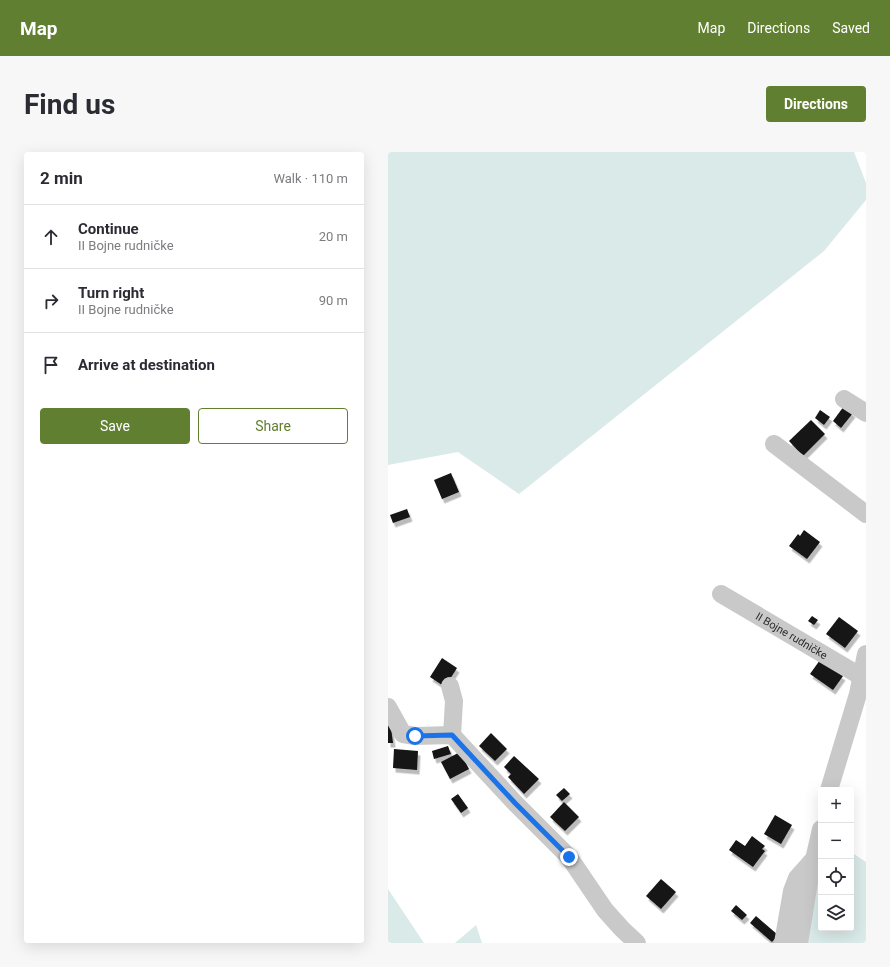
<!DOCTYPE html>
<html lang="en">
<head>
<meta charset="utf-8">
<style>
  body { margin:0; font-family:Roboto,sans-serif; background:#f7f7f7; color:#2b2b33 }
  .controls { position:absolute; right:12px; bottom:12px; display:grid; overflow:hidden; border-radius:4px; box-shadow:0 4px 16px #0002 }
  .controls button { width:36px; height:36px; display:grid; place-items:center; padding:0; border:0; border-bottom:1px solid #e1e1e2; background:#fff; color:#2b2b33; font:20px sans-serif }
  .stop { position:absolute; width:12px; height:12px; margin:-9px; border:3px solid #1a73e8; border-radius:50%; background:#fff }
  .stop.end { background:#1a73e8; border-color:#fff; box-shadow:0 1px 4px #0008 }
  .list { margin:0; padding:0; list-style:none }
  h2 { display:flex; justify-content:space-between; align-items:center; height:52px; margin:0; padding:0 16px; font-size:17px }
  h2 small { font-size:13px; font-weight:400; color:#7c7c81 }
  .list li { display:grid; grid-template-columns:26px 1fr auto; gap:12px; align-items:center; box-sizing:border-box; height:64px; padding:0 16px; border-top:1px solid #e1e1e2 }
  .list b { display:block; font-size:15px; white-space:nowrap }
  .list p { margin:0; font-size:13px; white-space:nowrap; color:#7c7c81 }
  .list em { font-size:13px; font-style:normal; color:#7c7c81 }
  .actions { display:flex; gap:8px; padding:12px 16px }
  .actions a { flex:1; padding:9px 0; border:1px solid #617f30; border-radius:4px; text-align:center; font-size:14px; color:#617f30 }
  .actions .main { background:#617f30; color:#fff }
  .icon { flex:none; width:22px; height:22px; fill:none; stroke:currentColor; stroke-width:2; stroke-linecap:round; stroke-linejoin:round }
  .map { position:relative; flex:none; width:478px; height:791px; overflow:hidden; border-radius:4px }
  header { display:flex; align-items:center; gap:24px; box-sizing:border-box; height:56px; padding:0 20px; background:#617f30; color:#fff }
  header strong { font-size:19px }
  nav { display:flex; gap:22px; margin-inline-start:auto; font-size:14px }
  .intro { display:flex; align-items:center; justify-content:space-between; box-sizing:border-box; height:96px; padding:0 24px }
  h1 { margin:0; font-size:28px }
  .button { padding:10px 18px; border-radius:4px; background:#617f30; color:#fff; font-size:14px; font-weight:700 }
  main { display:flex; gap:24px; padding:0 24px }
  aside { flex:1; background:#fff; border-radius:4px; box-shadow:0 4px 16px #0002 }
  .map>svg:first-child { display:block }
  .green { fill:#d9eae8 }
  .building { fill:#131313; filter:url(#shadow) }
  .lines { fill:none; stroke-linecap:round; stroke-linejoin:round }
  .minor { stroke:#c9c9c9; stroke-width:18 }
  .route { stroke:#1a73e8; stroke-width:5 }
  .labels { text-anchor:middle; dominant-baseline:central; stroke-width:4; stroke-linejoin:round; paint-order:stroke }
  .street-label { font-size:11px; fill:#2c2c2c; stroke:#fff }
</style>
</head>
<body>
<header>
<strong>Map</strong>
<nav><a>Map</a><a>Directions</a><a>Saved</a></nav>
</header>
<div class="intro"><h1>Find us</h1><a class="button">Directions</a></div>
<main>
<aside>
<h2>2 min<small>Walk · 110 m</small></h2>
<ul class="list">
<li><svg class="icon" aria-label="ahead" viewBox="0 0 24 24"><path d="M12 20V5M6 11l6-6 6 6"/></svg><div><b>Continue</b><p>II Bojne rudničke</p></div><em>20 m</em></li>
<li><svg class="icon" aria-label="right" viewBox="0 0 24 24"><path d="M7 20v-9h11M14 6l5 5-5 5"/></svg><div><b>Turn right</b><p>II Bojne rudničke</p></div><em>90 m</em></li>
<li><svg class="icon" aria-label="arrive" viewBox="0 0 24 24"><path d="M6 21V4h12l-3 4 3 4H6"/></svg><div><b>Arrive at destination</b></div></li>
</ul>
<div class="actions"><a class="main">Save</a><a>Share</a></div>
</aside>
<div class="map">
<svg width="478" height="791" viewBox="0 0 478 791">
  <defs>
    <filter id="shadow"><feDropShadow dx="2.5" dy="4.5" stdDeviation="0" flood-color="#0004"/></filter>
  </defs>
  <rect width="100%" height="100%" fill="#fff"/>
  <g class="green">
    <polygon points="0,0 466,0 478,31 478,48 436,99 131,342 70,300 0,313"/>
    <polygon points="433,697 433,776 463,776 463,700 478,710 478,791 411,791"/>
    <polygon points="0,737 36,791 0,791"/>
    <polygon points="88,773 94,791 67,791"/>
  </g>
  <g class="building">
    <polygon points="456,254 465,261 453,276 445,269"/>
    <polygon points="432,258 442,265 436,273 427,266"/>
    <polygon points="423,268 437,282 415,304 401,289"/>
    <polygon points="63,321 71,340 54,347 46,328"/>
    <polygon points="19,357 22,365 5,371 2,363"/>
    <polygon points="416,378 432,390 419,407 401,394 410,382 412,384"/>
    <polygon points="424,464 430,468 426,473 420,469"/>
    <polygon points="451,465 470,479 457,496 438,482"/>
    <polygon points="54,506 69,516 57,535 42,525"/>
    <polygon points="432,508 455,524 445,538 422,522"/>
    <polygon points="0,568 2,568 5,591 0,591"/>
    <polygon points="103,581 119,597 107,609 91,594"/>
    <polygon points="60,594 63,602 46,607 44,599"/>
    <polygon points="6,597 30,599 29,618 5,616"/>
    <polygon points="72,600 81,617 62,627 53,610"/>
    <polygon points="126,604 151,627 136,642 120,625 123,622 116,615"/>
    <polygon points="176,636 182,642 174,649 168,643"/>
    <polygon points="70,642 80,656 73,661 63,647"/>
    <polygon points="176,650 191,665 177,679 162,665"/>
    <polygon points="387,663 404,673 393,692 376,682"/>
    <polygon points="364,684 377,694 374,697 377,699 365,715 341,698 348,688 357,694"/>
    <polygon points="273,727 288,740 273,757 258,744"/>
    <polygon points="348,753 359,763 354,768 343,759"/>
    <polygon points="368,764 390,783 384,790 362,771"/>
  </g>
  <g class="lines">
    <g class="minor">
      <polyline points="456,247 478,261"/>
      <polyline points="386,292 478,362"/>
      <path id="s1" d="M333,442L474,525"/>
      <polyline points="62,534 66,549 64,583"/>
      <polyline points="0,555 15,582 27,584 64,583 127,651 181,705 217,758 234,777 249,791"/>
      <polyline points="441,638 470,542 478,502"/>
      <polyline points="395,791 404,739 409,726 425,708"/>
      <polyline points="411,791 421,730 433,677"/>
    </g>
  </g>
  <g class="lines">
    <polyline class="route" points="27,584 64,583 127,651 181,705"/>
  </g>
  <g class="labels">
    <g class="street-label">
      <text stroke="none"><textPath href="#s1" startOffset="82">II Bojne rudničke</textPath></text>
    </g>
  </g>
</svg>
<div class="controls">
<button>+</button>
<button>−</button>
<button><svg class="icon" aria-label="locate" viewBox="0 0 24 24"><circle cx="12" cy="12" r="6"/><path d="M12 2v4M12 18v4M2 12h4M18 12h4"/></svg></button>
<button><svg class="icon" aria-label="layers" viewBox="0 0 24 24"><path d="M12 4l9 5-9 5-9-5zM3 14l9 5 9-5"/></svg></button>
</div>
<div class="stop" style="left:27px;top:584px"></div>
<div class="stop end" style="left:181px;top:705px"></div>
</div>
</main>
</body>
</html>
